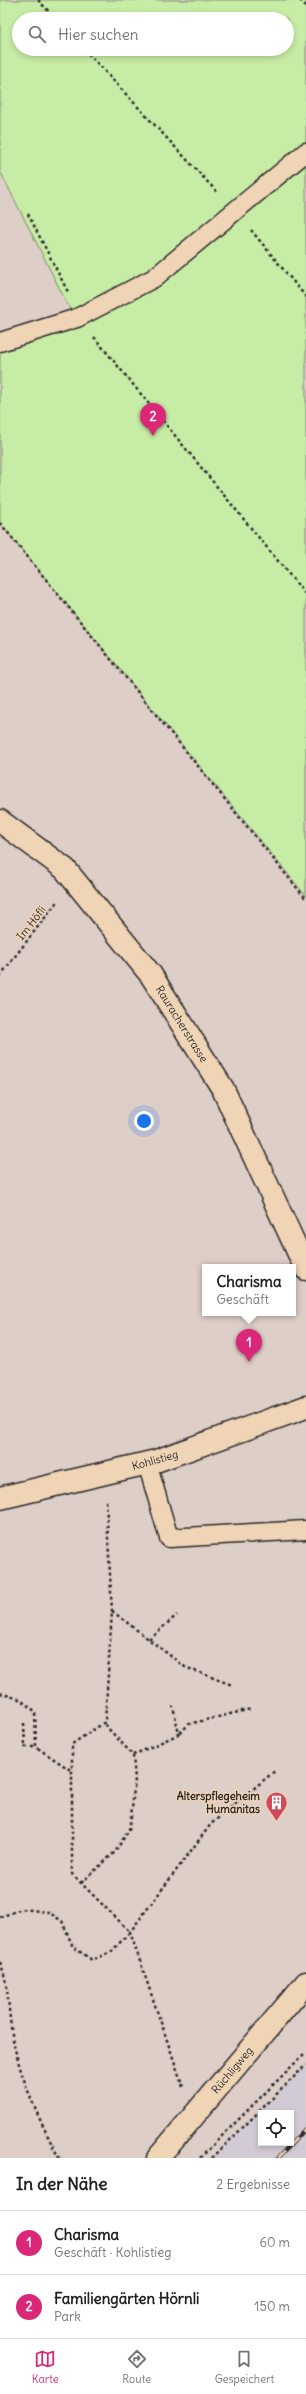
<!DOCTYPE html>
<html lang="de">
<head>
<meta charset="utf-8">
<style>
  body { margin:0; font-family:Delius,sans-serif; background:#f6f6f6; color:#202124 }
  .controls { position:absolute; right:12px; bottom:12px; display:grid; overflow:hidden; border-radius:0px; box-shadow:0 2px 6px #0003 }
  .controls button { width:36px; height:36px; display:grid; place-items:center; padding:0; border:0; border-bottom:1px solid #e0e0e0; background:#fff; color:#202124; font:20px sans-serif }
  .you { position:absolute; left:144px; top:1121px; width:14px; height:14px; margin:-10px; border:3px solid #fff; border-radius:50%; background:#1a73e8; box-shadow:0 0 0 6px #1a73e833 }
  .badge { display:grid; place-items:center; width:26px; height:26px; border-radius:50%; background:#db2777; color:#fff; font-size:13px; font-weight:700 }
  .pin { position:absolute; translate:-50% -33px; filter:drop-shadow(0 1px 2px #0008) }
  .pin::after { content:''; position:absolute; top:21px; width:14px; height:12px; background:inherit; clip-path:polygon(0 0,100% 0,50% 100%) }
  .popup { position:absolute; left:202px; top:1264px; width:94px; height:52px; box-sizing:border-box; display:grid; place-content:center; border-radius:0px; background:#fff; filter:drop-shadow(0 1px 3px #0005); font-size:13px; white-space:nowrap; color:#757577 }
  .popup b { font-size:15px; color:#202124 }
  .popup::after { content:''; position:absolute; left:50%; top:100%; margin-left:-8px; border:8px solid transparent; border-top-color:#fff }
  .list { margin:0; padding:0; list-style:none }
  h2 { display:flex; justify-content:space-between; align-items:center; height:52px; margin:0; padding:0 16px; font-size:17px }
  h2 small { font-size:13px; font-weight:400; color:#757577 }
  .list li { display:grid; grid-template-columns:26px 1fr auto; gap:12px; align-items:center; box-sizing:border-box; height:64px; padding:0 16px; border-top:1px solid #e0e0e0 }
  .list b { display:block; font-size:15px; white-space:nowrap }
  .list p { margin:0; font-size:13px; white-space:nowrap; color:#757577 }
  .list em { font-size:13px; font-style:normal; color:#757577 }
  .icon { flex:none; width:22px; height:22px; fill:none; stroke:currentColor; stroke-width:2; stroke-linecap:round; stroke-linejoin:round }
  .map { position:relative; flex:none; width:306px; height:2158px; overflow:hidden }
  .search { position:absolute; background:#fff; box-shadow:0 2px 6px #0003; left:12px; right:12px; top:12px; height:44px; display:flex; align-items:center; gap:10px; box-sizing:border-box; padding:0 14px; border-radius:22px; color:#757577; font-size:15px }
  .sheet { height:180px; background:#fff }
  nav { display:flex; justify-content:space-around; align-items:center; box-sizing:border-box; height:56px; border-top:1px solid #e0e0e0; background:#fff; font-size:11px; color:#757577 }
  nav a { display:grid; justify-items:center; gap:2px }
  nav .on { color:#db2777 }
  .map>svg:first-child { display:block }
  .built { fill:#d2cad4; fill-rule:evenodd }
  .green { fill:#c7eca6; stroke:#798c68; fill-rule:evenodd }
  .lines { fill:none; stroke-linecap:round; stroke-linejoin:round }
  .lane-casing { stroke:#2b2b2b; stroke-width:21 }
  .street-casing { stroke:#2b2b2b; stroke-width:25 }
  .secondary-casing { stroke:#2b2b2b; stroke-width:25 }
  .path { stroke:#2b2b2b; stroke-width:2.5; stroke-dasharray:3 3; stroke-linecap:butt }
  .lane { stroke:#efd4b6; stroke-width:18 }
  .street { stroke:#efd4b6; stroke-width:22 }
  .secondary { stroke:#efd4b6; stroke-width:22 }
  .rail-casing { stroke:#2b2b2b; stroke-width:4.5 }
  .rail { stroke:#efd4b6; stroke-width:3; stroke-dasharray:9; stroke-linecap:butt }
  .labels { text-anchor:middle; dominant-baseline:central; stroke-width:3; stroke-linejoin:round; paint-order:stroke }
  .street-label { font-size:11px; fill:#2b2b2b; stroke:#efd4b6 }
  .poi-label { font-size:11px; font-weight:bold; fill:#2b2b2b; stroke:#efd4b6; text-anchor:end }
</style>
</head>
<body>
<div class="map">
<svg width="306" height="2158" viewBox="0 0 306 2158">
  <rect width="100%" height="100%" fill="#decec8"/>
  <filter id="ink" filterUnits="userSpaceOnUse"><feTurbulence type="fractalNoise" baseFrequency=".025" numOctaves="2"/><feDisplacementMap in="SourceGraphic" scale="8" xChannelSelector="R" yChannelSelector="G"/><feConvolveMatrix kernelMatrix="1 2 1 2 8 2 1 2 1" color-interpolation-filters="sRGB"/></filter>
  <g filter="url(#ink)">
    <path class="built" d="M306,2065V2158H212ZM261,2113H291V2143H261Z"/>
    <path class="green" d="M0,0H306V896L0,523V350L77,323L0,171ZM19,19H287V49H19Z"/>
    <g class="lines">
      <defs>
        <g id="lane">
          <polyline points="0,342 77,318 154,278 306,152"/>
          <polyline points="147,1463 169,1538 306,1530"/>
        </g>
        <g id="street">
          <polyline points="0,821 65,869 151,975 223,1089 306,1269"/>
          <polyline points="158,2158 306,1983"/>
        </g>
        <polyline id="secondary" points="0,1498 156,1461 306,1407"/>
      </defs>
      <use href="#lane" class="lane-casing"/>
      <use href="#street" class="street-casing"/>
      <use href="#secondary" class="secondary-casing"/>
      <g class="path">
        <polyline points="38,0 56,19"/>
        <polyline points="300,0 306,6"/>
        <polyline points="84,49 217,192"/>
        <polyline points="28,214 69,294"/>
        <polyline points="251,230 306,297"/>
        <polyline points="94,337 306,595"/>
        <polyline points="0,523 306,899"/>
        <polyline points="0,976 57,902"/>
        <polyline points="112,1611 185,1667 232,1685"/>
        <polyline points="149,1639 177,1615"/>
        <polyline points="0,1693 19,1699 35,1711 36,1747 72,1771"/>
        <polyline points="24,1723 25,1747 36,1747"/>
        <polyline points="180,1733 189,1724 251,1709"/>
        <polyline points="133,1755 179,1734 173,1706"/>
        <polyline points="81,1883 115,1852 129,1830 131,1817 135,1779 133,1755 103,1723"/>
        <polyline points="0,1917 22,1909 48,1912 62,1921 73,1947 92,1960 111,1952 130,1932 72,1874 72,1744 105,1722 112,1611 106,1500"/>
        <path d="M0,1962C9,1985 8,2010 12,2034C19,2076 39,2120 59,2158"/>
        <polyline points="183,2087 130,1932 211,1824 276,1770"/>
        <polyline points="200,2158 306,2052"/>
        <polyline points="212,2158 306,2065"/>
      </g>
      <use href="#lane" class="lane"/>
      <use href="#street" class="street"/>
      <use href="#secondary" class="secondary"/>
      <defs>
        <polyline id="rail" points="278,2158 306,2128"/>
      </defs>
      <use href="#rail" class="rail-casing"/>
      <use href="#rail" class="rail"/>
    </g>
  </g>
  <defs>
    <symbol id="building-pin" viewBox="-11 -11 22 30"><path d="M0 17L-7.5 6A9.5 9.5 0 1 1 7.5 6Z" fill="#d1495b" stroke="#efd4b6"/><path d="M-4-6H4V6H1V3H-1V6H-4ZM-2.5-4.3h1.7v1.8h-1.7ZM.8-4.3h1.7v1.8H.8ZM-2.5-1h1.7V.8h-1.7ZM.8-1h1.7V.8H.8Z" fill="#fff"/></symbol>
  </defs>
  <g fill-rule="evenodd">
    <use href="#building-pin" x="264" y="1790" width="25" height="34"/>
  </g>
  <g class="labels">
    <g class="street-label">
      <text transform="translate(31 923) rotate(-52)">Im Höfli</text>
      <text transform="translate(182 1024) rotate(58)">Rauracherstrasse</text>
      <text transform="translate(155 1460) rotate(-16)">Kohlistieg</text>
      <text transform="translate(232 2070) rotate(-50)">Rüchligweg</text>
    </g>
    <g class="poi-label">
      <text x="260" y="1796">Alterspflegeheim<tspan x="260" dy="13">Humanitas</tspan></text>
    </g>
  </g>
</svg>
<div class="controls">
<button><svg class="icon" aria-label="locate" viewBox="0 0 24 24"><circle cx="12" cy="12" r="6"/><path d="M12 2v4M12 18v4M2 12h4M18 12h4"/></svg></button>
</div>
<div class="you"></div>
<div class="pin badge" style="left:249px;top:1362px">1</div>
<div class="popup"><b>Charisma</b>Geschäft</div>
<div class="pin badge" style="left:153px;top:436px">2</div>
<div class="search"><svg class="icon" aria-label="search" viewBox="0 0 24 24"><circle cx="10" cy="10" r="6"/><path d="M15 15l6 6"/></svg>Hier suchen</div>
</div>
<section class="sheet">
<h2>In der Nähe<small>2 Ergebnisse</small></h2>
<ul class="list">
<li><span class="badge">1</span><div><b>Charisma</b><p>Geschäft · Kohlistieg</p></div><em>60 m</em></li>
<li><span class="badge">2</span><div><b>Familiengärten Hörnli</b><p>Park</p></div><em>150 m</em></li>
</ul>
</section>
<nav>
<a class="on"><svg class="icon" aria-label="map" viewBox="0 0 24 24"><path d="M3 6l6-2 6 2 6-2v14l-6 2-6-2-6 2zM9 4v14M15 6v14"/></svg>Karte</a>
<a><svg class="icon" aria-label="directions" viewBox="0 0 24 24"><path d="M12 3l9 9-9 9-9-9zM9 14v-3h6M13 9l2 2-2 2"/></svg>Route</a>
<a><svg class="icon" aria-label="saved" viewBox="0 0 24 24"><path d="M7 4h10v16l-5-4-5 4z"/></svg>Gespeichert</a>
</nav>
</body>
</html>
